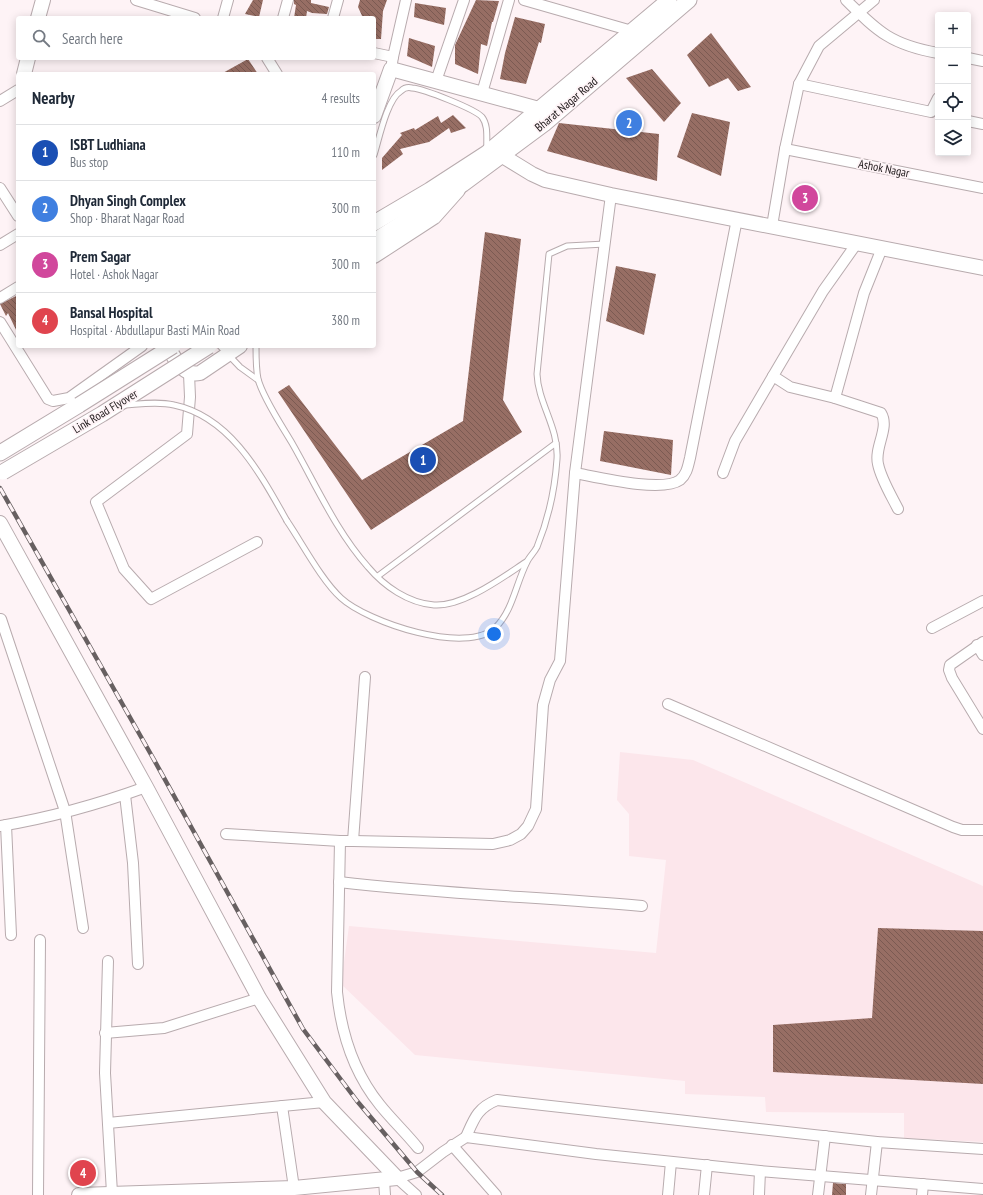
<!DOCTYPE html>
<html lang="en">
<head>
<meta charset="utf-8">
<style>
  body { margin:0; font-family:"PT Sans Narrow",sans-serif; background:#f6f6f7; color:#1f2937 }
  .controls { position:absolute; right:12px; top:12px; display:grid; overflow:hidden; border-radius:4px; box-shadow:0 2px 10px #0003 }
  .controls button { width:36px; height:36px; display:grid; place-items:center; padding:0; border:0; border-bottom:1px solid #e0e1e3; background:#fff; color:#1f2937; font:20px sans-serif }
  .you { position:absolute; left:494px; top:634px; width:14px; height:14px; margin:-10px; border:3px solid #fff; border-radius:50%; background:#1a73e8; box-shadow:0 0 0 6px #1a73e833 }
  .badge { display:grid; place-items:center; width:26px; height:26px; border-radius:50%; background:#2563eb; color:#fff; font-size:13px; font-weight:700 }
  .pin { position:absolute; translate:-50% -50%; border:2px solid #fff; box-shadow:0 1px 4px #0006 }
  .list { margin:0; padding:0; list-style:none }
  h2 { display:flex; justify-content:space-between; align-items:center; height:52px; margin:0; padding:0 16px; font-size:17px }
  h2 small { font-size:13px; font-weight:400; color:#747a83 }
  .list li { display:grid; grid-template-columns:26px 1fr auto; gap:12px; align-items:center; box-sizing:border-box; height:56px; padding:0 16px; border-top:1px solid #e0e1e3 }
  .list b { display:block; font-size:15px; white-space:nowrap }
  .list p { margin:0; font-size:13px; white-space:nowrap; color:#747a83 }
  .list em { font-size:13px; font-style:normal; color:#747a83 }
  .icon { flex:none; width:22px; height:22px; fill:none; stroke:currentColor; stroke-width:2; stroke-linecap:round; stroke-linejoin:round }
  .map { position:relative; flex:none; width:983px; height:1195px; overflow:hidden }
  .search { position:absolute; background:#fff; box-shadow:0 2px 10px #0003; left:16px; top:16px; width:360px; height:44px; display:flex; align-items:center; gap:10px; box-sizing:border-box; padding:0 14px; border-radius:4px; color:#747a83; font-size:15px }
  .panel { position:absolute; background:#fff; box-shadow:0 2px 10px #0003; left:16px; top:72px; width:360px; height:276px; border-radius:4px }
  .map>svg:first-child { display:block }
  .built { fill:#fce6eb }
  .building { fill:url(#building-back-hatch) }
  .lines { fill:none; stroke-linecap:round; stroke-linejoin:round }
  .lane-casing { stroke:#b8abae; stroke-width:7 }
  .street-casing { stroke:#b8abae; stroke-width:12 }
  .secondary-casing { stroke:#b8abae; stroke-width:16 }
  .primary-casing { stroke:#b8abae; stroke-width:17 }
  .lane { stroke:#fff; stroke-width:5 }
  .street { stroke:#fff; stroke-width:10 }
  .secondary { stroke:#fff; stroke-width:14 }
  .primary { stroke:#fff; stroke-width:15 }
  .rail-casing { stroke:#676061; stroke-width:4.5 }
  .rail { stroke:#fef3f6; stroke-width:3; stroke-dasharray:9; stroke-linecap:butt }
  .lane-bridge-casing { stroke:#b8abae; stroke-width:7; stroke-linecap:butt }
  .primary-bridge-casing { stroke:#b8abae; stroke-width:17; stroke-linecap:butt }
  .lane-bridge { stroke:#fff; stroke-width:5 }
  .primary-bridge { stroke:#fff; stroke-width:15 }
  .labels { text-anchor:middle; dominant-baseline:central; stroke-width:3.5; stroke-linejoin:round; paint-order:stroke }
  .street-label { font-size:12px; fill:#1e191a; stroke:#fef3f6 }
</style>
</head>
<body>
<div class="map">
<svg width="983" height="1195" viewBox="0 0 983 1195">
  <defs>
    <pattern id="building-back-hatch" width="6" height="6" patternUnits="userSpaceOnUse"><rect width="6" height="6" fill="#976e64"/><path d="M-1 5l2 2M0 0l6 6M5-1l2 2" fill="none" stroke="#7b5a52"/></pattern>
  </defs>
  <rect width="100%" height="100%" fill="#fef3f6"/>
  <polygon class="built" points="620,752 693,760 983,886 983,1142 904,1138 904,1113 766,1112 765,1097 685,1094 685,1081 415,1055 341,984 349,926 656,953 666,860 629,856 629,814 617,800"/>
  <g class="building">
    <polygon points="253,0 263,0 259,17 245,14"/>
    <polygon points="294,0 311,0 311,3 329,7 327,14 312,13 307,11 306,18 294,18 296,5 294,4"/>
    <polygon points="360,0 387,0 383,11 381,39 374,39 374,18 363,18 358,7"/>
    <polygon points="476,0 499,1 493,22 492,22 487,46 481,44 478,74 455,64 455,45"/>
    <polygon points="415,3 446,8 444,25 414,17"/>
    <polygon points="515,17 545,24 541,43 539,42 526,84 500,79 505,53"/>
    <polygon points="711,33 751,87 738,91 728,78 709,87 687,55"/>
    <polygon points="409,38 435,46 432,67 407,56"/>
    <polygon points="248,59 258,74 221,74"/>
    <polygon points="652,69 681,103 664,122 626,78"/>
    <polygon points="692,113 730,122 721,176 677,157"/>
    <polygon points="453,115 466,128 451,133 449,128 429,142 400,149 403,154 382,170 382,158 402,135 400,133 414,128 415,130 438,116 441,123"/>
    <polygon points="559,123 659,134 657,181 547,151"/>
    <polygon points="485,232 521,239 503,400 522,432 371,530 278,392 289,385 362,480 463,421"/>
    <polygon points="616,266 656,274 644,335 606,321"/>
    <polygon points="18,295 18,334 8,313 6,316 0,304"/>
    <polygon points="604,431 673,440 671,475 600,461"/>
    <polygon points="878,928 983,931 983,1084 773,1072 773,1025 872,1018"/>
    <rect x="72" y="1165" width="18" height="16"/>
    <polygon points="833,1183 846,1184 846,1195 832,1195"/>
  </g>
  <g class="lines">
    <defs>
      <g id="lane">
        <path d="M374,155C379,139 387,99 401,91C404,88 408,87 412,88C424,89 475,109 482,117C489,126 486,140 487,150"/>
        <polyline points="220,346 240,367 258,380"/>
        <path d="M256,346C256,357 256,369 258,379C263,398 282,426 292,443C316,485 336,531 368,567C384,586 408,603 434,605C463,607 503,577 526,562"/>
        <path d="M287,521C302,543 322,581 341,598C367,622 467,656 496,627C513,610 516,583 527,562C529,557 534,553 537,547C548,520 555,488 557,459C559,428 538,403 537,374L549,254L567,246L605,244"/>
        <polyline points="378,576 556,443"/>
      </g>
      <g id="street">
        <polyline points="136,0 195,18"/>
        <polyline points="524,0 632,31"/>
        <path d="M846,0C878,32 892,45 938,53"/>
        <polyline points="223,18 228,0"/>
        <polyline points="283,18 288,0"/>
        <polyline points="333,18 338,0"/>
        <polyline points="374,53 393,57"/>
        <polyline points="267,58 277,74"/>
        <polyline points="968,58 983,61"/>
        <polyline points="391,69 393,57 406,0"/>
        <polyline points="436,81 464,0"/>
        <polyline points="799,84 931,112 938,98"/>
        <polyline points="482,93 509,0"/>
        <polyline points="0,101 18,90"/>
        <polyline points="968,121 983,124"/>
        <polyline points="785,149 983,188"/>
        <polyline points="0,188 18,216"/>
        <polyline points="772,226 785,149 799,84 819,46 874,0"/>
        <polyline points="857,243 823,291 773,376 790,387 835,398 864,293 882,248"/>
        <polyline points="0,245 18,234"/>
        <polyline points="0,298 18,287"/>
        <polyline points="0,322 48,399 53,401 69,398 142,346"/>
        <polyline points="189,374 190,397 187,434 96,502 124,569 151,599 257,542"/>
        <path d="M835,398L881,413C890,428 874,447 878,464C881,479 891,495 898,509"/>
        <polyline points="575,473 611,195"/>
        <polyline points="723,473 735,441 773,376"/>
        <polyline points="1,619 65,811 83,928"/>
        <polyline points="932,628 983,601"/>
        <polyline points="983,642 950,665 949,670 952,678 983,729"/>
        <polyline points="977,645 983,655"/>
        <path d="M365,677L353,841H340L337,992C341,1032 354,1073 380,1105C392,1120 406,1133 418,1148"/>
        <polyline points="668,704 953,827 962,830 983,830"/>
        <polyline points="125,795 133,863 138,964"/>
        <polyline points="6,825 11,935"/>
        <path d="M0,826C49,818 99,804 146,787"/>
        <polyline points="226,834 340,841"/>
        <path d="M353,841L493,844L510,840L521,834L528,826L536,809L543,705L550,680L560,661L575,473C597,477 662,493 680,480C687,474 688,466 690,458L737,219"/>
        <path d="M339,882C440,894 542,897 642,906"/>
        <polyline points="108,961 105,1073 112,1193"/>
        <polyline points="105,1033 164,1028 259,998"/>
        <polyline points="282,1106 294,1188"/>
        <polyline points="108,1123 324,1102"/>
        <path d="M466,1137C474,1119 477,1108 497,1100L877,1142L983,1149"/>
        <polyline points="452,1145 496,1195"/>
        <polyline points="397,1178 417,1172 443,1152 466,1137 596,1154 760,1171 983,1189"/>
        <polyline points="397,1178 416,1195"/>
        <polyline points="384,1180 385,1195"/>
        <polyline points="38,1195 40,940"/>
        <polyline points="668,1195 671,1162"/>
        <polyline points="704,1195 707,1165"/>
        <polyline points="759,1195 760,1171"/>
        <polyline points="818,1195 825,1136"/>
        <polyline points="871,1195 877,1142"/>
        <polyline points="922,1195 923,1184"/>
      </g>
      <g id="secondary">
        <polyline points="38,18 43,0"/>
        <polyline points="24,74 28,58"/>
        <polyline points="374,116 391,69 539,109"/>
        <polyline points="501,155 532,174 545,180 611,195 983,268"/>
        <polyline points="374,256 434,217 458,190"/>
        <path d="M167,346C175,358 183,377 200,373L240,346"/>
        <polyline points="0,523 146,787 259,998 324,1102 397,1178"/>
        <polyline points="79,1195 294,1188 397,1178"/>
      </g>
      <g id="primary">
        <polyline points="374,223 430,190 487,153 669,0"/>
        <polyline points="374,241 463,184 544,124 689,0"/>
        <polyline points="0,453 79,405"/>
      </g>
    </defs>
    <use href="#lane" class="lane-casing"/>
    <use href="#street" class="street-casing"/>
    <use href="#secondary" class="secondary-casing"/>
    <use href="#primary" class="primary-casing"/>
    <use href="#lane" class="lane"/>
    <use href="#street" class="street"/>
    <use href="#secondary" class="secondary"/>
    <use href="#primary" class="primary"/>
    <defs>
      <polyline id="rail" points="0,488 153,758 303,1029 357,1101 417,1172 442,1195"/>
    </defs>
    <use href="#rail" class="rail-casing"/>
    <use href="#rail" class="rail"/>
    <defs>
      <path id="lane-bridge" d="M125,405C140,404 158,401 174,405C231,417 261,475 287,521"/>
      <g id="primary-bridge">
        <polyline points="79,405 173,346"/>
        <polyline points="3,472 102,414 209,346"/>
      </g>
    </defs>
    <use href="#lane-bridge" class="lane-bridge-casing"/>
    <use href="#primary-bridge" class="primary-bridge-casing"/>
    <use href="#lane-bridge" class="lane-bridge"/>
    <use href="#primary-bridge" class="primary-bridge"/>
  </g>
  <g class="labels">
    <g class="street-label">
      <text transform="translate(566 104) rotate(-40)">Bharat Nagar Road</text>
      <text transform="translate(884 168) rotate(11)">Ashok Nagar</text>
      <text transform="translate(105 411) rotate(-31)">Link Road Flyover</text>
    </g>
  </g>
</svg>
<div class="controls">
<button>+</button>
<button>−</button>
<button><svg class="icon" aria-label="locate" viewBox="0 0 24 24"><circle cx="12" cy="12" r="6"/><path d="M12 2v4M12 18v4M2 12h4M18 12h4"/></svg></button>
<button><svg class="icon" aria-label="layers" viewBox="0 0 24 24"><path d="M12 4l9 5-9 5-9-5zM3 14l9 5 9-5"/></svg></button>
</div>
<div class="you"></div>
<div class="pin badge" style="left:423px;top:460px;background:#1a4fb4">1</div>
<div class="pin badge" style="left:629px;top:123px;background:#3f7fe0">2</div>
<div class="pin badge" style="left:805px;top:198px;background:#d1479c">3</div>
<div class="pin badge" style="left:83px;top:1173px;background:#e0444e">4</div>
<div class="search"><svg class="icon" aria-label="search" viewBox="0 0 24 24"><circle cx="10" cy="10" r="6"/><path d="M15 15l6 6"/></svg>Search here</div>
<section class="panel">
<h2>Nearby<small>4 results</small></h2>
<ul class="list">
<li><span class="badge" style="background:#1a4fb4">1</span><div><b>ISBT Ludhiana</b><p>Bus stop</p></div><em>110 m</em></li>
<li><span class="badge" style="background:#3f7fe0">2</span><div><b>Dhyan Singh Complex</b><p>Shop · Bharat Nagar Road</p></div><em>300 m</em></li>
<li><span class="badge" style="background:#d1479c">3</span><div><b>Prem Sagar</b><p>Hotel · Ashok Nagar</p></div><em>300 m</em></li>
<li><span class="badge" style="background:#e0444e">4</span><div><b>Bansal Hospital</b><p>Hospital · Abdullapur Basti MAin Road</p></div><em>380 m</em></li>
</ul>
</section>
</div>
</body>
</html>
